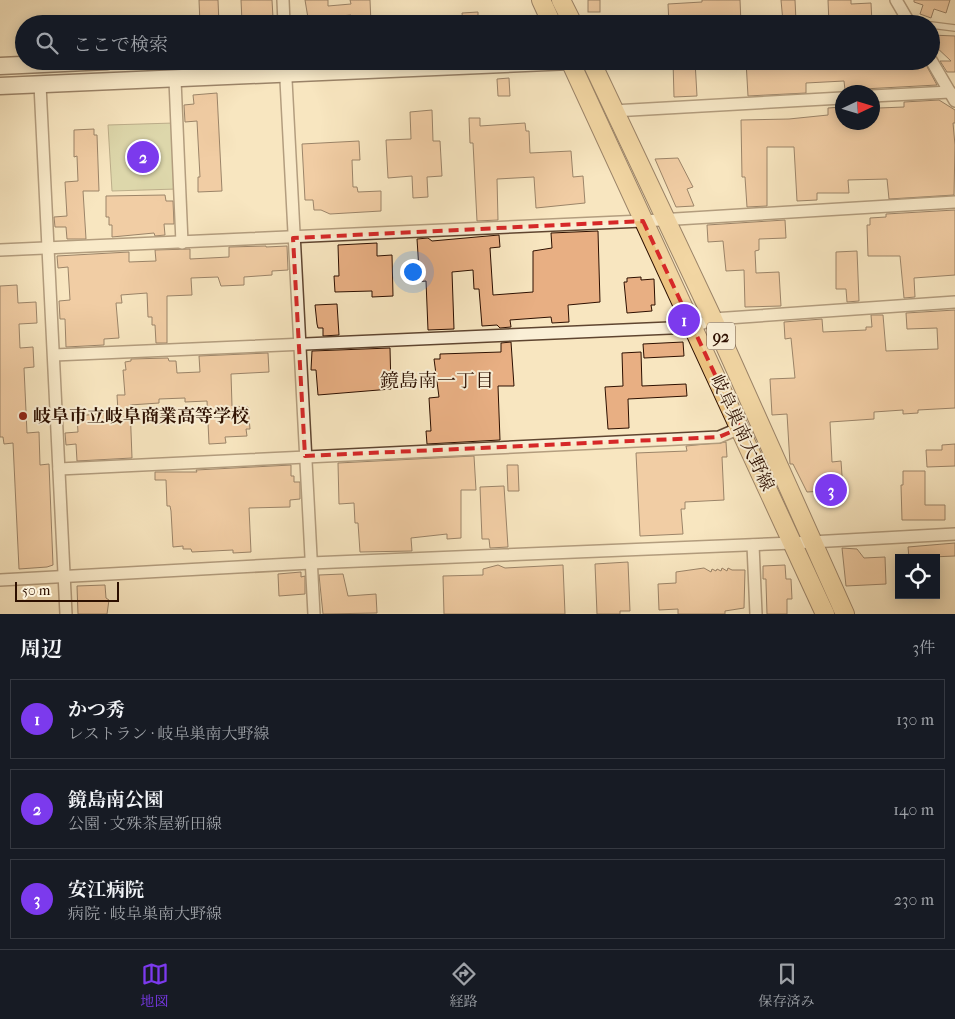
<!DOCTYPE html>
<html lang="ja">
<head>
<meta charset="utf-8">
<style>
  body { margin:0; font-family:"IM FELL French Canon","Noto Serif JP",serif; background:#242831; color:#f1f3f6 }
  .controls { position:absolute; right:15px; bottom:15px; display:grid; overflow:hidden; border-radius:0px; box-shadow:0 2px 12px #0003 }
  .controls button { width:45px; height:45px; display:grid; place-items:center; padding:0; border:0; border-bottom:1px solid #363941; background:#171b24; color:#f1f3f6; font:25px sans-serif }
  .compass { position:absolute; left:835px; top:85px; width:45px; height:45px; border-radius:50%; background:#171b24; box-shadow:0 2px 12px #0003; rotate:86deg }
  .scale { position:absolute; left:15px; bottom:12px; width:104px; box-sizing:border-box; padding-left:5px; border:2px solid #2c0f00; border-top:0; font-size:14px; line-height:18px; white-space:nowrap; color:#2c0f00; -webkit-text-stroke:4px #faefd6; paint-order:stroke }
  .you { position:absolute; left:412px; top:271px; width:18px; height:18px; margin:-12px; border:4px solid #fff; border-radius:50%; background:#1a73e8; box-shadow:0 0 0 8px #1a73e833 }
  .badge { display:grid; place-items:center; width:32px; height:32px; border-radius:50%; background:#7c3aed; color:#fff; font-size:16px; font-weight:700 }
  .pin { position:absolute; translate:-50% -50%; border:2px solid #fff; box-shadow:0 1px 5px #0006 }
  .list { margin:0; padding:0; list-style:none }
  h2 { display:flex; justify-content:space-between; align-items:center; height:65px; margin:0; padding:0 20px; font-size:21px }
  h2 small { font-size:16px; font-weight:400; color:#9ea1a6 }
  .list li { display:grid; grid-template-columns:32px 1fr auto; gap:15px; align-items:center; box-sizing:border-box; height:80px; margin:0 10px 10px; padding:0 10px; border:1px solid #363941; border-radius:0px }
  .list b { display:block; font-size:19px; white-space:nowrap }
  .list p { margin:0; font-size:16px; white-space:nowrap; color:#9ea1a6 }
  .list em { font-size:16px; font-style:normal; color:#9ea1a6 }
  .icon { flex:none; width:28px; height:28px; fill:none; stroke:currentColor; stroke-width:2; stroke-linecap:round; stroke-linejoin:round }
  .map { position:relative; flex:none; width:955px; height:614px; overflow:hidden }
  .search { position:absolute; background:#171b24; box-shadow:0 2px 12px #0003; left:15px; right:15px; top:15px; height:55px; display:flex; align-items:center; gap:12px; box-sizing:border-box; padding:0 18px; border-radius:28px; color:#9ea1a6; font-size:19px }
  .sheet { height:335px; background:#171b24 }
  nav { display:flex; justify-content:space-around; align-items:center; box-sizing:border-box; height:70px; border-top:1px solid #363941; background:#171b24; font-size:14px; color:#9ea1a6 }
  nav a { display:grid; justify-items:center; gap:2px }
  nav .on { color:#7c3aed }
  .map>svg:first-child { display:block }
  .green { fill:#bdc593; stroke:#746a4a }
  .building { fill:#e8af83; stroke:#2c0f00 }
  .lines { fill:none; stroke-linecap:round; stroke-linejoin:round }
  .service-casing { stroke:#5f4530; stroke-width:8 }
  .minor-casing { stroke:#5f4530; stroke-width:14 }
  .secondary-casing { stroke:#2c0f00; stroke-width:19 }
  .primary-casing { stroke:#2c0f00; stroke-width:20 }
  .service { stroke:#faefd6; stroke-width:5.5 }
  .minor { stroke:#faefd6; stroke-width:11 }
  .secondary { stroke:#faefd6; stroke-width:16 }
  .primary { stroke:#ecc380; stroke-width:18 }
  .marked { fill:none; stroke:#d62828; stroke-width:4; stroke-dasharray:10 6; stroke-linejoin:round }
  .poi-dot { fill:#8f2418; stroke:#faefd6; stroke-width:2 }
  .labels { text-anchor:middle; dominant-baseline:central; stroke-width:4; stroke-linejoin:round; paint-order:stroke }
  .shield { fill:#faefd6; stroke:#6a5240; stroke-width:1 }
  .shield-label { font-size:16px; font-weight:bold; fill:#2c0f00 }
  .poi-label { font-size:18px; font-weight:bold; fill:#2c0f00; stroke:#faefd6; text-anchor:start }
  .street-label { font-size:18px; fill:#2c0f00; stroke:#faefd6 }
  .neighbourhood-label { font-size:19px; fill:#2c0f00; stroke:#faefd6 }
</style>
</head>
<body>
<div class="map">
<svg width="955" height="614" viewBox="0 0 955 614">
  <rect width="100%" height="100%" fill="#f8e6c0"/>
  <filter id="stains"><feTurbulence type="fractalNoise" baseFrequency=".004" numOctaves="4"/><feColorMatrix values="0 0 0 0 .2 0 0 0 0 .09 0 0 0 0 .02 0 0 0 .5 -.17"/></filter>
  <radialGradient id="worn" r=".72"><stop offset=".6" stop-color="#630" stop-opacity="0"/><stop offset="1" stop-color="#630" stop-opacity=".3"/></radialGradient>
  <polygon class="green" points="174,123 177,189 112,191 108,125"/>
  <g class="building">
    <polygon points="199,0 218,0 219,24 200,24"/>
    <polygon points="241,0 272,0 273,18 262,19 263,24 246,24 246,22 242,22"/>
    <polygon points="305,0 328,0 328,6 351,4 350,0 370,0 371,24 352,24 351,15 330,17 330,23 309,24"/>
    <rect x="588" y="0" width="12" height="12"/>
    <polygon points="702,0 740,0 741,24 669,24 668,4 702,2"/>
    <polygon points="781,0 795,0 796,21 783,22"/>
    <polygon points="828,0 851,0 851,4 871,3 872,23 829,24"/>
    <polygon points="914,0 950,0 946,13 934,9 931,18 920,14 923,5 914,2"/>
    <polygon points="478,12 478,24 463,24 462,13"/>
    <polygon points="931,35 955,36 955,72 947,72 940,61 951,61 933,44"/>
    <polygon points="673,61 695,61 697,96 674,97"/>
    <polygon points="746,61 901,61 901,67 915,61 924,61 937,85 845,90 844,81 806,83 806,93 748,96"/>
    <polygon points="509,78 510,96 498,96 497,79"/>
    <polygon points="217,93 222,191 198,192 198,177 200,177 197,121 185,122 184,105 194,104 193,95"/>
    <polygon points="939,100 955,110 955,123 953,123 955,145 954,195 889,199 887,179 848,180 849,193 817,193 817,200 797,201 794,147 767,147 767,206 747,207 745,177 742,177 741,120 789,119 828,115 828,108 842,107 842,122 872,122 872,112 879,112 879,108 904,107 904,102"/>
    <polygon points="432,110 433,141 440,141 442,176 427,177 428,197 413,198 412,176 388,178 386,140 411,139 410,112"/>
    <polygon points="469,118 480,118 480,126 525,123 526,131 529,131 530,153 571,151 573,177 583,176 585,203 536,208 534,177 497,179 498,220 477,221 473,143 470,143"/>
    <polygon points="94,129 94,135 97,135 99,191 83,191 86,239 67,239 66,227 55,227 54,217 67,216 65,182 78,181 77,156 74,157 74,130"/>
    <polygon points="359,141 360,160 352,160 353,187 357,187 358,192 381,191 381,211 330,214 321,210 314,210 313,200 305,200 302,144"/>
    <polygon points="678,158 693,187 687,189 694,206 676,207 655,159"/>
    <polygon points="165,195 166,201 173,201 174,224 164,224 165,235 155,236 154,233 112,237 112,225 109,225 109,217 106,217 106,196"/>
    <polygon points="955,210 955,275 914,278 915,297 904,298 900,256 868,256 867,225 870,225 870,218 886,217 886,214"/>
    <polygon points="785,220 786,238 759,239 759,250 755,251 756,273 779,272 781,306 745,307 744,270 726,271 723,241 708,242 707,225"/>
    <polygon points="598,231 600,302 568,305 569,322 552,323 551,317 510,320 511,327 500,328 497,325 482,326 479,289 474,289 473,270 452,272 454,329 428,330 426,281 416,282 414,270 419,270 417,239 428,238 432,241 499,235 500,247 490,248 493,295 533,292 533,251 552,248 551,233"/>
    <polygon points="377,243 377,256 392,255 393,296 372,297 372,291 335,292 334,276 339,276 338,245"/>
    <polygon points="266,246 266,247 287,246 288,270 272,271 272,275 244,277 244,285 221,286 218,277 191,278 192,295 167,296 167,343 156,343 155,325 152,325 152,317 148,317 147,293 121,295 122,303 116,303 119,338 104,339 104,345 66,347 65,319 60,319 59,301 70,300 68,267 58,268 57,256 129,252 129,262 156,261 155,250 190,249 190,259 229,257 229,247"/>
    <polygon points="857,251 859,301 847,302 846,289 836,289 836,252"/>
    <polygon points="641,277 641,280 654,279 655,305 651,305 652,311 627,313 624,282 627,282 627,278"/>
    <polygon points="17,285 18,303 36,302 37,323 19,324 20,348 33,347 34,367 24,368 27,433 39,432 40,465 49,464 53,565 47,567 19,569 13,443 4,444 3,437 0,437 0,286"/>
    <polygon points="337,304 339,335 323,336 323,328 318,328 317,324 315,305"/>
    <polygon points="955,310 955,408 918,410 918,413 903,414 903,410 874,412 874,419 830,422 832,462 841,461 843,490 807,492 793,464 790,464 787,414 772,415 770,379 795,378 791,338 785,339 784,322 822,319 823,332 866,330 866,327 872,327 871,315 883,315 886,351 938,349 937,328 907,329 906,313"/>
    <polygon points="511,342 514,386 498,386 500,440 427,444 426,431 431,431 429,398 439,397 434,359 440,359 440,354 501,352 501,343"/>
    <polygon points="683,342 684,356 644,358 643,344"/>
    <polygon points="390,348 391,389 318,395 316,370 311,370 312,351"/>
    <polygon points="641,352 642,386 686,384 687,396 628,399 629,428 608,429 605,387 623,386 622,353"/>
    <polygon points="268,353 269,372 231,374 232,406 248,407 250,429 246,429 247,436 225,437 226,443 209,444 207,401 185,402 185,398 159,399 159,403 130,405 132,458 77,461 76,444 66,445 65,433 78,432 77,416 118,412 117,395 125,395 123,370 126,370 125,362 131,361 131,359 168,358 169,361 176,361 177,373 200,372 199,356"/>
    <polygon points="726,442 727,457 722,457 724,500 685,502 685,509 681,509 683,534 640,536 636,453 687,451 686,446"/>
    <polygon points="955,444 955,466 927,467 926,450 942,450 942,445"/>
    <polygon points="474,456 476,490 461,490 461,538 447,539 447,534 411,538 412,551 360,552 358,523 355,523 354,503 339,504 338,463"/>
    <polygon points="291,465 291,476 294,476 294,482 300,482 300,499 290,500 290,507 249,508 251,552 233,553 233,550 192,552 191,549 183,549 183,546 173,547 171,511 170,506 167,506 166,480 155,480 155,472 197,472 196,470"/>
    <polygon points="507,465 518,465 519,491 508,491"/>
    <polygon points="903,471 925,471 925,505 945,505 945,520 902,520 901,485 903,485"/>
    <polygon points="504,486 508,547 490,548 489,539 482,539 480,487"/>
    <polygon points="955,543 955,556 909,558 908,547"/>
    <polygon points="842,548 857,549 864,558 885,557 886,584 846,586"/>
    <polygon points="628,562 630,611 620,611 620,614 597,614 595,564"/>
    <polygon points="498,565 505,568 563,565 565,614 444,614 443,576 483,575 483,569"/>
    <polygon points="785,565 786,579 791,579 792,599 787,599 787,614 767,614 766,583 766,579 763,579 763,566"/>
    <polygon points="704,568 711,572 712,569 716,571 717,569 721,571 722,568 727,571 728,568 732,570 745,570 744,608 725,611 725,614 678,614 678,609 659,610 658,584 676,583 676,572"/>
    <polygon points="301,572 301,577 305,576 305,594 279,596 278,574"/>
    <polygon points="343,574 348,596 376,594 377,613 323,614 319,575"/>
    <polygon points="105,585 106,598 109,600 107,614 78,614 77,586"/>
  </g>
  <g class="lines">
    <defs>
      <polyline id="service" points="931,25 955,28"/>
      <g id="minor">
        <polyline points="283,0 284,24"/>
        <polyline points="896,0 910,24"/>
        <polyline points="931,60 955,101"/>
        <polyline points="285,61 314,614"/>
        <polyline points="175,80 182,243"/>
        <polyline points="40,85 66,614"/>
        <polyline points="872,96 950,92"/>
        <polyline points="613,111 842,98"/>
        <polyline points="0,250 643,221 955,202"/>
        <polyline points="54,355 693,327 713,319 955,302"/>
        <polyline points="59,469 719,437 740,428"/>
        <polyline points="753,545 756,614"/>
        <polyline points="0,580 311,563 793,543 955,534"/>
      </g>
      <g id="secondary">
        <polyline points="0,66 107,61"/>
        <polyline points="0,86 571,61"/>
      </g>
      <g id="primary">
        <polyline points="541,0 552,24"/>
        <polyline points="561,0 573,24"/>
        <polyline points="570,61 825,614"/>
        <polyline points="591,61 713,319 845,614"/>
      </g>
    </defs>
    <use href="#service" class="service-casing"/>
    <use href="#minor" class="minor-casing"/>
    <use href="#secondary" class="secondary-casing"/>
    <use href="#primary" class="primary-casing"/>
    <use href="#service" class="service"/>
    <use href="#minor" class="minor"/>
    <use href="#secondary" class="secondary"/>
    <use href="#primary" class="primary"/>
  </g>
  <path d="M0 0H955V614H0ZM643,221L740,428L719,437L305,456L293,238Z" fill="#f8e6c0" fill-opacity=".55" fill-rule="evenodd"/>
  <path class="marked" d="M643,221L740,428L719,437L305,456L293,238Z"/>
  <circle class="poi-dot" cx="23" cy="416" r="5"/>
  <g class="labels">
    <rect class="shield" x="707" y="322.5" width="28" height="27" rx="4"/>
    <g class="shield-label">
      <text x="721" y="336">92</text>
    </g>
    <g class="poi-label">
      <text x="33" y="416">岐阜市立岐阜商業高等学校</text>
    </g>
    <g class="street-label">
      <text transform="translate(742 433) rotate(65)">岐阜巣南大野線</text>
    </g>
    <g class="neighbourhood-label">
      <text x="437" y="381">鏡島南一丁目</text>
    </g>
  </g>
  <rect width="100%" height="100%" filter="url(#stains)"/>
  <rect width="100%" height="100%" fill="url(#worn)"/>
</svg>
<div class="controls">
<button><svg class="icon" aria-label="locate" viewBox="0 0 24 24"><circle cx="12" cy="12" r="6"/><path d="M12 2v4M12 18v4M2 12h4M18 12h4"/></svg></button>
</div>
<svg class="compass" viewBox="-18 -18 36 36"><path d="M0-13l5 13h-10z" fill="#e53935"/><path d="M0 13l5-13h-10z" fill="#9ea1a6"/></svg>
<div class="scale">50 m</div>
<div class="you"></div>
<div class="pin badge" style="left:684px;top:320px">1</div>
<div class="pin badge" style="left:143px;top:157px">2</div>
<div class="pin badge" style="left:831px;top:490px">3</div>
<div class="search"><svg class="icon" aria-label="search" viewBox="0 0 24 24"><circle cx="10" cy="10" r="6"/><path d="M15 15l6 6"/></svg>ここで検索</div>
</div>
<section class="sheet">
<h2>周辺<small>3件</small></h2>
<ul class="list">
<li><span class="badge">1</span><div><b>かつ秀</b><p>レストラン · 岐阜巣南大野線</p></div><em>130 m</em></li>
<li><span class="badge">2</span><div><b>鏡島南公園</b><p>公園 · 文殊茶屋新田線</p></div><em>140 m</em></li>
<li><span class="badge">3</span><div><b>安江病院</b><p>病院 · 岐阜巣南大野線</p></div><em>230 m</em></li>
</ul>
</section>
<nav>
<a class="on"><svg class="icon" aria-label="map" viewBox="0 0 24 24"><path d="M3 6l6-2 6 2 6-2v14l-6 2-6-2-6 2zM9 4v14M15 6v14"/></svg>地図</a>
<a><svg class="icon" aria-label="directions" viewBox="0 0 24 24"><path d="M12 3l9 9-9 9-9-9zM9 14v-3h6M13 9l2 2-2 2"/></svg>経路</a>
<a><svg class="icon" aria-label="saved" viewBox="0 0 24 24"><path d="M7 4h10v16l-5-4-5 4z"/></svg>保存済み</a>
</nav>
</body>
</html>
